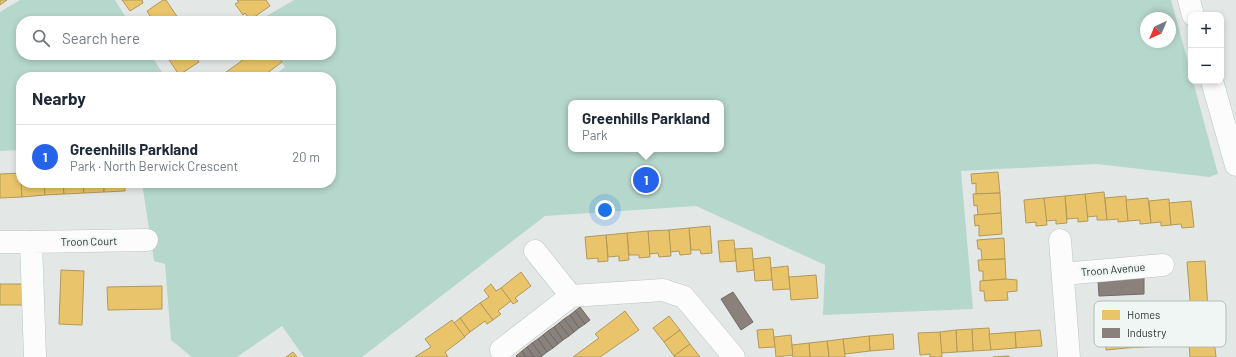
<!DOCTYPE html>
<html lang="en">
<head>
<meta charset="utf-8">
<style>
  body { margin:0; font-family:Barlow,sans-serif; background:#f2f2f3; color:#1f2937 }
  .controls { position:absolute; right:12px; top:12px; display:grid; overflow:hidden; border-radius:8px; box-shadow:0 2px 6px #0003 }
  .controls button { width:36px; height:36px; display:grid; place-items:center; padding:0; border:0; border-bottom:1px solid #e0e1e3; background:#fff; color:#1f2937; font:20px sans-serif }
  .compass { position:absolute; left:1140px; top:12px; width:36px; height:36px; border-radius:50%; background:#fff; box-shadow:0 2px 6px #0003; rotate:224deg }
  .you { position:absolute; left:605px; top:210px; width:14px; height:14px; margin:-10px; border:3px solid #fff; border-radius:50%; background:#1a73e8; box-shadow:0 0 0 6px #1a73e833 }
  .badge { display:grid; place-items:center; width:26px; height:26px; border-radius:50%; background:#2563eb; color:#fff; font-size:13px; font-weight:700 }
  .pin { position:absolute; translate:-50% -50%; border:2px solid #fff; box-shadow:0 1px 4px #0006 }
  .popup { position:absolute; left:568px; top:100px; width:156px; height:52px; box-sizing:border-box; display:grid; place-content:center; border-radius:8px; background:#fff; filter:drop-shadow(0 1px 3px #0005); font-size:13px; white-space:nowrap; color:#747a83 }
  .popup b { font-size:15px; color:#1f2937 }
  .popup::after { content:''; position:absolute; left:50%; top:100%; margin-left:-8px; border:8px solid transparent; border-top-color:#fff }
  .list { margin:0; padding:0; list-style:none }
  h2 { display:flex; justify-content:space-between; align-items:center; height:52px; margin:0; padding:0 16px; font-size:17px }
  h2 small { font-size:13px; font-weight:400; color:#747a83 }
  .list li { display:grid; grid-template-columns:26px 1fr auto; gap:12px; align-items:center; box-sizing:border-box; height:64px; padding:0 16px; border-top:1px solid #e0e1e3 }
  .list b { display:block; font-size:15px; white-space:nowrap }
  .list p { margin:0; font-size:13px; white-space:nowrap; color:#747a83 }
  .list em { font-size:13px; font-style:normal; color:#747a83 }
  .icon { flex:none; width:22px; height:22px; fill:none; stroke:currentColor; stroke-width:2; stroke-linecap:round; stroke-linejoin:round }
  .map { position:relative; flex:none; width:1236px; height:357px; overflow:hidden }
  .search { position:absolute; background:#fff; box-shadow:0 2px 6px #0003; left:16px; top:16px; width:320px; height:44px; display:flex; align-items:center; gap:10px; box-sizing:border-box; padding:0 14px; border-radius:16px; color:#747a83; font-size:15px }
  .panel { position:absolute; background:#fff; box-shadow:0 2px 6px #0003; left:16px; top:72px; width:320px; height:116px; border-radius:16px }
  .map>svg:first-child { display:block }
  .green { fill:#b6d7cc; fill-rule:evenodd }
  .homes { fill:#e9c46a; stroke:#b2995a }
  .industry { fill:#8a817c; stroke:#706a66 }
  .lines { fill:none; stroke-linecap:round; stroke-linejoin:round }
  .minor-casing { stroke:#c0c3c2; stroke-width:23 }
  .minor { stroke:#fbfcfb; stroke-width:22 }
  .labels { text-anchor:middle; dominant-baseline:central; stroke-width:4; stroke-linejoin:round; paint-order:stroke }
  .street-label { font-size:11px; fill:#323534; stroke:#eff6f4 }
  .key { fill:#eff6f4; stroke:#b6bcba; stroke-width:1 }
  .key-label { font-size:11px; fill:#323534 }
</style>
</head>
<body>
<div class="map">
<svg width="1236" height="357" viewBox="0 0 1236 357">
  <rect width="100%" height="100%" fill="#e3e8e6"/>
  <g class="green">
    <polygon points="20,0 115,0 128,21 21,21 21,55 151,55 165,77 21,77 21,150 0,151 0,12"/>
    <path d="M294,0H1171L1191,73V81H1193L1218,174L1209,177L1097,164L961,171L973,309L823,315L825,265L696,206L545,216L362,357H304L282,326L237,357H192L171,340L165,264L154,261L142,183H331V77H272L285,67L276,55H331V21H258ZM1146,18H1170V42H1146ZM571,103H721V149H571Z"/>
  </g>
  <g class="homes">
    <polygon points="0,0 7,0 0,5"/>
    <polygon points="122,0 142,0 143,3 130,11"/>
    <polygon points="163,0 166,0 180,21 153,21 147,11"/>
    <polygon points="237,0 266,0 270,6 250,20 245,13 243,15 235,4 239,2"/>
    <polygon points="166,55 194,55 199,62 179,75"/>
    <polygon points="250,55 277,55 282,62 262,77 219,77"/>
    <polygon points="998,172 1000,193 976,194 976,183 972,184 971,174"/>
    <polygon points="21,173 22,197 0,198 0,174"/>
    <polygon points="21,183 44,183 45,195 22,197"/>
    <polygon points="44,183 63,183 64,194 45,195"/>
    <polygon points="63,183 83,183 84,193 64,194"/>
    <polygon points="83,183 104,183 104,192 84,193"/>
    <polygon points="104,183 125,183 125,191 104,192"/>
    <polygon points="1104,192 1107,220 1097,220 1097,216 1087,217 1085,194"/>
    <polygon points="1000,193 1001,213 978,215 977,205 974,206 973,194"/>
    <polygon points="1085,194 1088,221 1078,222 1078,218 1067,219 1065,196"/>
    <polygon points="1065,196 1067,223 1056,224 1056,220 1046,221 1044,198"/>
    <polygon points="1126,196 1128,221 1118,222 1118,219 1107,220 1105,198"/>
    <polygon points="1044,198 1047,225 1036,226 1036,222 1026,223 1024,200"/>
    <polygon points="1148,198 1151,223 1140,224 1140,220 1128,221 1126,200"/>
    <polygon points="1169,199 1171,225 1161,226 1161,222 1151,223 1149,201"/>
    <polygon points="1191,201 1194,227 1182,228 1181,224 1171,225 1169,203"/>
    <polygon points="1001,213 1002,234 979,236 979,225 975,226 974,215"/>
    <polygon points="710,226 712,253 701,254 700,250 691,250 689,228"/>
    <polygon points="689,228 691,254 680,255 679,251 670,252 669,230"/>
    <polygon points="669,230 671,256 659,257 658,253 649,254 648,231"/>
    <polygon points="648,231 650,257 639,258 639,255 629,255 627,233"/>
    <polygon points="627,233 629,260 619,261 619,256 608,257 606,235"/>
    <polygon points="606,235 608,261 598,262 598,258 587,259 585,237"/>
    <polygon points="1004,238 1005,259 982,260 981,249 978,249 977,240"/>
    <polygon points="734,240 736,261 720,262 718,241"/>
    <polygon points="752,248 754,270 737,272 735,249"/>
    <polygon points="770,257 772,280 755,281 753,259"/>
    <polygon points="1005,259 1006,279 983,281 983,271 979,271 978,260"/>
    <polygon points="1205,261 1208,310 1191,312 1187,262"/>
    <polygon points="788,266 790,289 773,290 771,268"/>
    <polygon points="61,270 84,271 82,325 59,324"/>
    <polygon points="521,272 531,286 515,298 518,301 513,304 501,288"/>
    <polygon points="816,275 818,298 791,300 789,277"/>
    <polygon points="1006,279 1017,280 1017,291 1007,292 1008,300 985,301 984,291 980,291 980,281"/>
    <polygon points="0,284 22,284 23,305 0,305"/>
    <polygon points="491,284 496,291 501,288 511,301 498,311 501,314 493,320 480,303 489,297 484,290"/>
    <polygon points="162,286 162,309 108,310 107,287"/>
    <polygon points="480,303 493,320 487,324 485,321 470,332 460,318"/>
    <polygon points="625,311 639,330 600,357 573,357 599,338 595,334"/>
    <polygon points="1201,311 1203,336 1186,337 1184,312"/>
    <polygon points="669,316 680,330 664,342 653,328"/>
    <polygon points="460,318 470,332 464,337 454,323"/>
    <polygon points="452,320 465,337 445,352 448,357 415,357 431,347 425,339"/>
    <polygon points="1185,322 1186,337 1178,338 1179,344 1161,346 1159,324"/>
    <polygon points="1159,324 1161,346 1144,347 1143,325"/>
    <polygon points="1143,325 1144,347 1127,348 1126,326"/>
    <polygon points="1126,326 1127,348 1106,350 1105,327"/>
    <polygon points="989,328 991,350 973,351 972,329"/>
    <polygon points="773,329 775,347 759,348 757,330"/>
    <polygon points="972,329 973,351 957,352 956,330"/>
    <polygon points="680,330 690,344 674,356 664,342"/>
    <polygon points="956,330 957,352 941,353 940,332"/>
    <polygon points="1040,330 1042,346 1016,348 1015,332"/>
    <polygon points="940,332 942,357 930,357 930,354 920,355 918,333"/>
    <polygon points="1015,332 1016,348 991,350 989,334"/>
    <polygon points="893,334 894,349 870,351 869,336"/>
    <polygon points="791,335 793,355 776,357 774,337"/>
    <polygon points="869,336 870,351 845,354 843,339"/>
    <polygon points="843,339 845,357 829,357 827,341"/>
    <polygon points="1214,340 1216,357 1190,357 1189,342"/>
    <polygon points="827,341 829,357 810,357 809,343"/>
    <polygon points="809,343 810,357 793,357 792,345"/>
    <polygon points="690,344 700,357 675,357 674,356"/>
    <polygon points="293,352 297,357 286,357"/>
    <polygon points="1009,356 1009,357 993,357"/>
  </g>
  <g class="industry">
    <polygon points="1144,277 1144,294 1099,296 1098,280"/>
    <polygon points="733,292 753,322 741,330 721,299"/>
    <polygon points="580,307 590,320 585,324 575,311"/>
    <polygon points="575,311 585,324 579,328 570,315"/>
    <polygon points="570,315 579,328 574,332 564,319"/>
    <polygon points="564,319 574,332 569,336 559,323"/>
    <polygon points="559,323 569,336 563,340 554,327"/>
    <polygon points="554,327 563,340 558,344 548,331"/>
    <polygon points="548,331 558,344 553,348 543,335"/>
    <polygon points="543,335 553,348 547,352 538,339"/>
    <polygon points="538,339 547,352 542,356 532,343"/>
    <polygon points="532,343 542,356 541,357 534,357 527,347"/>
    <polygon points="527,347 534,357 526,357 522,351"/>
    <polygon points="522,351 526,357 517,357 516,356"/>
  </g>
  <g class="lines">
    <defs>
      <g id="minor">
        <polyline points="1189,0 1193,15"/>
        <polyline points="1212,81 1236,165"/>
        <polyline points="1060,240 1069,357"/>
        <polyline points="0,242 31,242"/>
        <polyline points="535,251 571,296"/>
        <polyline points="1063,274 1163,265"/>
        <polyline points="501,350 571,296 663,290 684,297 734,357"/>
        <polyline points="35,357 31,242 147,240"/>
      </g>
    </defs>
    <use href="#minor" class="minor-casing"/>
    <use href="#minor" class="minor"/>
  </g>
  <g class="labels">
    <g class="street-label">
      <text transform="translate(89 241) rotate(-1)">Troon Court</text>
      <text transform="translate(1113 269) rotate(-5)">Troon Avenue</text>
    </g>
  </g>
  <rect x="1094" y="301" width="132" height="46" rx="6" class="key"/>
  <rect x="1102" y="310" width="18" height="10" fill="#e9c46a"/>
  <rect x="1102" y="328" width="18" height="10" fill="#8a817c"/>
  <g class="key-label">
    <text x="1127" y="319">Homes</text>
    <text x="1127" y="337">Industry</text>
  </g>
</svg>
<div class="controls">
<button>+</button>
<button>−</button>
</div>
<svg class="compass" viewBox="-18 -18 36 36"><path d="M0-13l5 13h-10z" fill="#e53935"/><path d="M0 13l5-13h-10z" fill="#747a83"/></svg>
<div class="you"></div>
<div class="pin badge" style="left:646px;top:180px">1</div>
<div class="popup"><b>Greenhills Parkland</b>Park</div>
<div class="search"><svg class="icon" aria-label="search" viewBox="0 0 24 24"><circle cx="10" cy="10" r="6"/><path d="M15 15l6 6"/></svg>Search here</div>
<section class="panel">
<h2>Nearby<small></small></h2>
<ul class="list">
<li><span class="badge">1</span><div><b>Greenhills Parkland</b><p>Park · North Berwick Crescent</p></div><em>20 m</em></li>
</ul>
</section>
</div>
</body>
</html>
